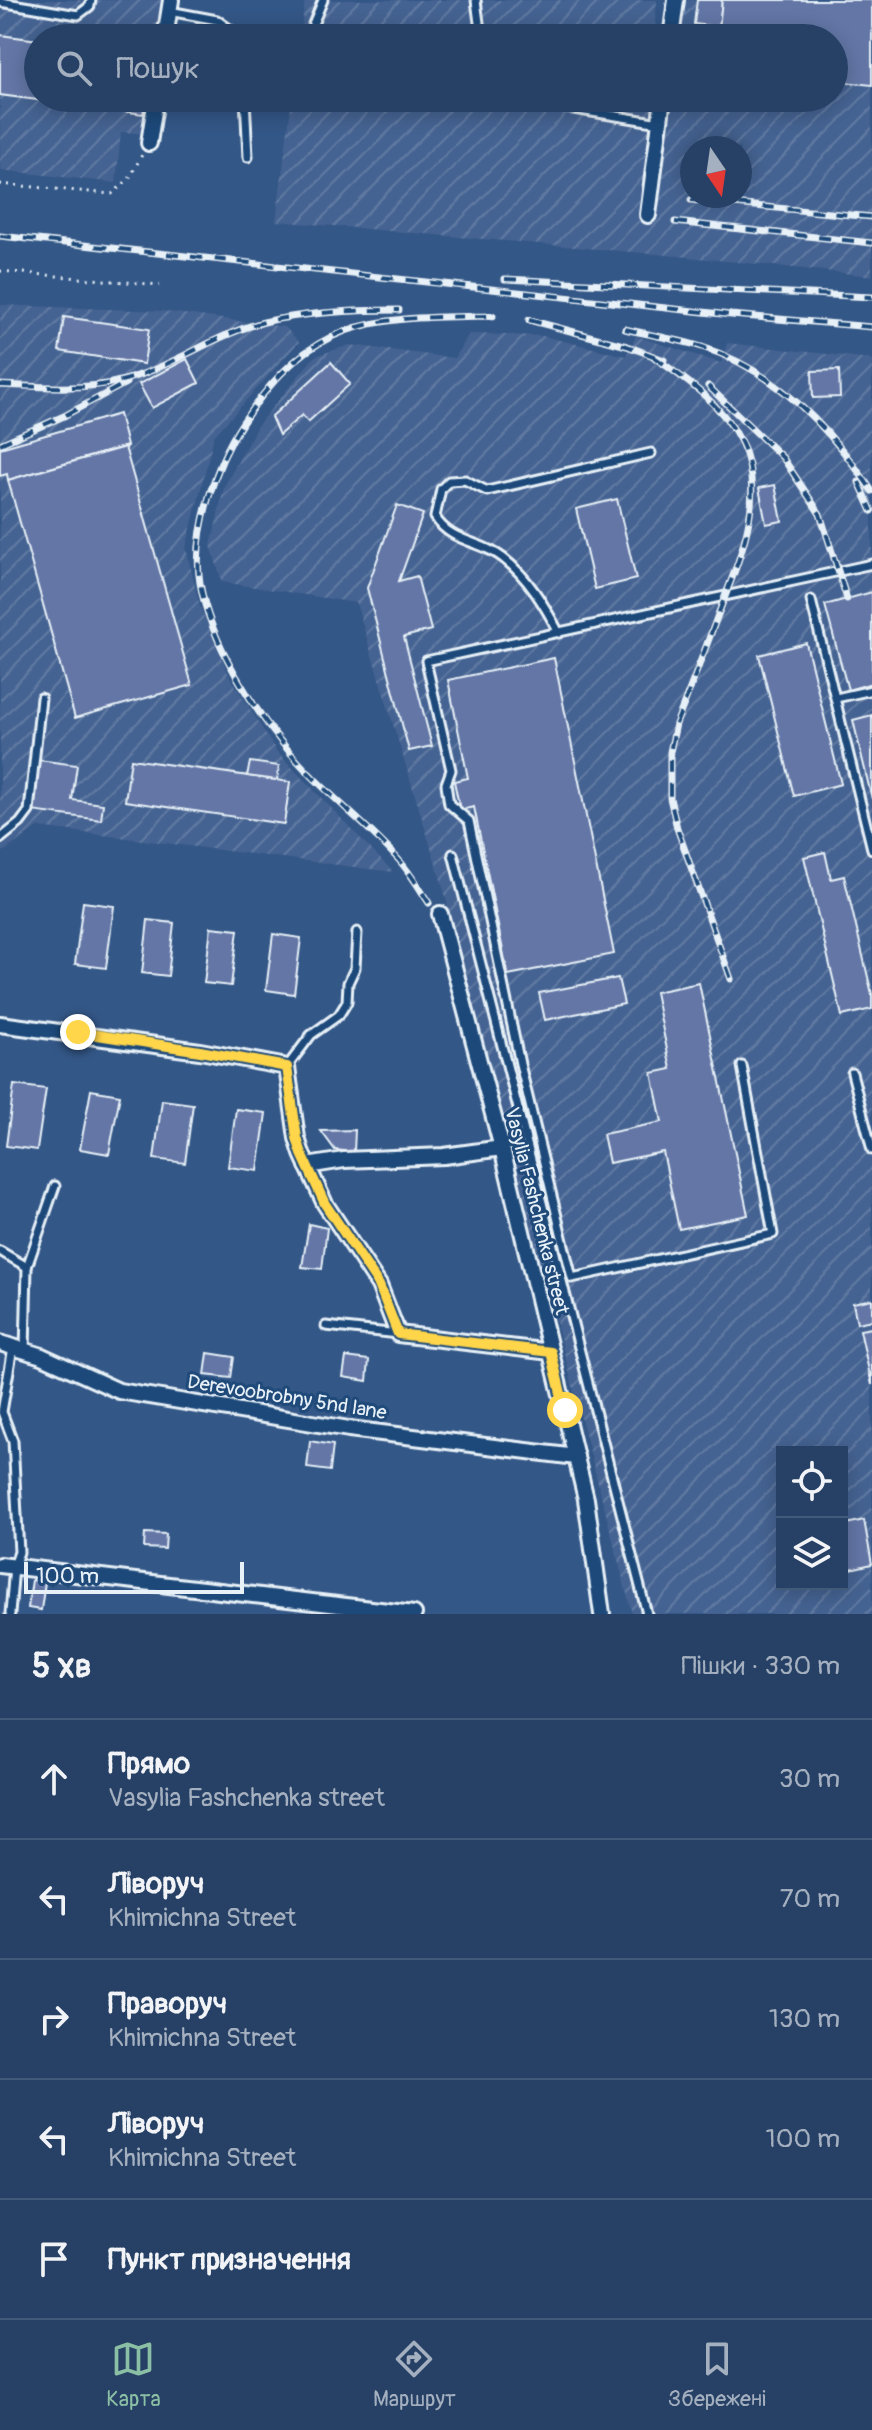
<!DOCTYPE html>
<html lang="uk">
<head>
<meta charset="utf-8">
<style>
  body { margin:0; font-family:Pangolin,sans-serif; background:#2e486b; color:#f1f3f6 }
  .controls { position:absolute; right:24px; bottom:24px; display:grid; overflow:hidden; border-radius:0px; box-shadow:0 4px 20px #0003 }
  .controls button { width:72px; height:72px; display:grid; place-items:center; padding:0; border:0; border-bottom:2px solid #425a79; background:#264165; color:#f1f3f6; font:40px sans-serif }
  .compass { position:absolute; left:680px; top:136px; width:72px; height:72px; border-radius:50%; background:#264165; box-shadow:0 4px 20px #0003; rotate:167deg }
  .scale { position:absolute; left:24px; bottom:20px; width:220px; box-sizing:border-box; padding-left:8px; border:4px solid #e8f1f8; border-top:0; font-size:22px; line-height:28px; white-space:nowrap; color:#e8f1f8; -webkit-text-stroke:6px #1f4a7a; paint-order:stroke }
  .stop { position:absolute; width:24px; height:24px; margin:-18px; border:6px solid #ffd54a; border-radius:50%; background:#fff }
  .stop.end { background:#ffd54a; border-color:#fff; box-shadow:0 2px 8px #0008 }
  .list { margin:0; padding:0; list-style:none }
  h2 { display:flex; justify-content:space-between; align-items:center; height:104px; margin:0; padding:0 32px; font-size:34px }
  h2 small { font-size:26px; font-weight:400; color:#a4afbf }
  .list li { display:grid; grid-template-columns:52px 1fr auto; gap:24px; align-items:center; box-sizing:border-box; height:120px; padding:0 32px; border-top:2px solid #425a79 }
  .list b { display:block; font-size:30px; white-space:nowrap }
  .list p { margin:0; font-size:26px; white-space:nowrap; color:#a4afbf }
  .list em { font-size:26px; font-style:normal; color:#a4afbf }
  .icon { flex:none; width:44px; height:44px; fill:none; stroke:currentColor; stroke-width:2; stroke-linecap:round; stroke-linejoin:round }
  .map { position:relative; flex:none; width:872px; height:1614px; overflow:hidden }
  .search { position:absolute; background:#264165; box-shadow:0 4px 20px #0003; left:24px; right:24px; top:24px; height:88px; display:flex; align-items:center; gap:20px; box-sizing:border-box; padding:0 28px; border-radius:44px; color:#a4afbf; font-size:30px }
  .sheet { height:704px; background:#264165 }
  nav { display:flex; justify-content:space-around; align-items:center; box-sizing:border-box; height:112px; border-top:2px solid #425a79; background:#264165; font-size:22px; color:#a4afbf }
  nav a { display:grid; justify-items:center; gap:4px }
  nav .on { color:#8abfa5 }
  .map>svg:first-child { display:block }
  .industrial { fill:url(#industrial-furrows); fill-rule:evenodd }
  .building { fill:#6476a6; stroke:#e8f1f8; stroke-width:2 }
  .lines { fill:none; stroke-linecap:round; stroke-linejoin:round }
  .lane-casing { stroke:#e8f1f8; stroke-width:13 }
  .street-casing { stroke:#e8f1f8; stroke-width:20 }
  .path { stroke:#e8f1f8; stroke-width:3; stroke-dasharray:2 6; stroke-linecap:butt }
  .lane { stroke:#1f4a7a; stroke-width:7 }
  .street { stroke:#1f4a7a; stroke-width:14 }
  .rail-casing { stroke:#e8f1f8; stroke-width:7 }
  .rail { stroke:#1f4a7a; stroke-width:4; stroke-dasharray:12; stroke-linecap:butt }
  .route { stroke:#ffd54a; stroke-width:10 }
  .labels { text-anchor:middle; dominant-baseline:central; stroke-width:6; stroke-linejoin:round; paint-order:stroke }
  .street-label { font-size:20px; fill:#e8f1f8; stroke:#1f4a7a }
</style>
</head>
<body>
<div class="map">
<svg width="872" height="1614" viewBox="0 0 872 1614">
  <defs>
    <pattern id="industrial-furrows" width="10" height="10" patternUnits="userSpaceOnUse" patternTransform="scale(2)"><rect width="10" height="10" fill="#456392"/><path d="M-1 1l2-2M0 10L10 0M9 11l2-2" fill="none" stroke="#607aa2"/></pattern>
  </defs>
  <rect width="100%" height="100%" fill="#335787"/>
  <filter id="ink" filterUnits="userSpaceOnUse"><feTurbulence type="fractalNoise" baseFrequency=".0125" numOctaves="2"/><feDisplacementMap in="SourceGraphic" scale="16" xChannelSelector="R" yChannelSelector="G"/><feConvolveMatrix kernelMatrix="1 2 1 2 8 2 1 2 1" color-interpolation-filters="sRGB"/></filter>
  <g filter="url(#ink)">
    <g class="industrial">
      <polygon points="0,0 162,0 158,38 38,38 38,98 151,98 147,134 121,132 116,183 0,170"/>
      <polygon points="305,0 657,0 654,37 658,38 300,38"/>
      <path d="M684,0H872V276L678,256L276,221L292,98H834V38H680ZM692,148H740V196H692Z"/>
      <polygon points="0,305 162,311 285,327 299,342 214,436 186,548 200,607 229,675 277,752 393,872 39,827 0,854"/>
      <path d="M469,334L543,336L626,356L636,336L721,363L727,343L872,359V1614H632L443,887L356,603L222,582L211,546L224,487L257,426L315,356L350,345L454,358ZM782,1452H842V1584H782Z"/>
    </g>
    <g class="building">
      <polygon points="697,0 722,0 719,27 694,24"/>
      <polygon points="722,0 872,0 872,85 834,81 834,38 718,38"/>
      <polygon points="0,35 38,40 38,98 146,98 143,114 0,95"/>
      <polygon points="64,317 149,329 144,364 59,351"/>
      <polygon points="187,359 199,383 152,408 139,384"/>
      <polygon points="331,362 350,384 308,422 302,415 279,435 271,417"/>
      <polygon points="839,370 840,397 813,398 812,371"/>
      <polygon points="119,414 127,446 8,480 7,474 0,476 0,448"/>
      <polygon points="125,447 192,685 75,718 8,480"/>
      <polygon points="775,485 782,521 766,524 759,488"/>
      <polygon points="617,499 636,579 595,589 576,509"/>
      <polygon points="397,505 423,514 399,581 417,576 431,630 404,637 432,746 409,751 367,588"/>
      <polygon points="872,592 872,683 848,690 825,605"/>
      <polygon points="806,643 841,784 794,796 759,655"/>
      <polygon points="554,658 614,954 508,975 474,807 460,810 454,781 468,778 448,680"/>
      <polygon points="872,715 872,799 853,720"/>
      <polygon points="131,759 290,782 284,824 125,801"/>
      <polygon points="38,760 77,765 72,800 103,804 101,820 31,811"/>
      <polygon points="250,762 279,766 277,780 247,776"/>
      <polygon points="825,852 831,879 844,876 872,994 872,1009 842,1016 804,857"/>
      <polygon points="83,902 114,906 106,968 75,964"/>
      <polygon points="148,920 174,923 168,976 142,973"/>
      <polygon points="211,927 238,930 231,986 204,983"/>
      <polygon points="273,934 301,938 294,994 266,990"/>
      <polygon points="618,978 624,1004 545,1020 539,993"/>
      <polygon points="699,983 748,1215 679,1229 663,1152 609,1163 603,1134 662,1122 652,1073 671,1069 655,992"/>
      <polygon points="14,1085 46,1089 37,1150 6,1146"/>
      <polygon points="91,1090 120,1095 109,1154 80,1149"/>
      <polygon points="162,1100 193,1104 185,1163 154,1159"/>
      <polygon points="236,1109 266,1113 258,1171 228,1167"/>
      <polygon points="355,1130 354,1152 335,1150 321,1131"/>
      <polygon points="309,1224 327,1228 322,1269 302,1267"/>
      <polygon points="872,1299 872,1320 857,1323 853,1303"/>
      <polygon points="872,1328 872,1385 860,1330"/>
      <polygon points="208,1353 234,1357 231,1378 205,1375"/>
      <polygon points="346,1357 369,1360 367,1381 343,1377"/>
      <polygon points="310,1441 333,1445 330,1471 307,1468"/>
      <polygon points="864,1520 872,1564 842,1571 842,1525"/>
      <polygon points="145,1533 166,1534 165,1549 144,1548"/>
      <polygon points="32,1580 45,1582 41,1610 28,1608"/>
    </g>
    <g class="lines">
      <defs>
        <g id="lane">
          <polyline points="476,0 481,38"/>
          <polyline points="0,2 78,15 90,6 91,0"/>
          <polyline points="169,11 217,20 242,38"/>
          <polyline points="313,24 323,0"/>
          <polyline points="245,98 248,157"/>
          <polyline points="505,98 660,123"/>
          <polyline points="811,600 872,849"/>
          <path d="M559,633C545,606 528,577 503,558C480,540 451,543 435,517L441,489L449,481L465,480L487,491L651,453"/>
          <polyline points="836,698 872,690"/>
          <polyline points="0,839 20,823 29,811 41,698"/>
          <polyline points="453,854 647,1614"/>
          <polyline points="742,1066 773,1234 572,1278 520,1064 469,821 449,804 446,784 451,770 426,661 872,564"/>
          <polyline points="287,1067 311,1035 339,1015 347,1002 348,983 355,968 357,932"/>
          <polyline points="852,1073 872,1150"/>
          <polyline points="0,1251 27,1267 55,1186"/>
          <polyline points="326,1326 398,1334"/>
          <polyline points="25,1351 27,1267"/>
          <polyline points="10,1614 14,1566 19,1552 13,1441 2,1412 13,1347"/>
        </g>
        <g id="street">
          <polyline points="165,38 171,0"/>
          <polyline points="671,38 676,0"/>
          <polyline points="149,143 156,98"/>
          <polyline points="648,215 663,98"/>
          <polyline points="440,914 502,1148 586,1499 602,1614"/>
          <polyline points="0,1024 200,1051 287,1067 297,1138 302,1154 325,1204 379,1285 398,1334 551,1352"/>
          <polyline points="307,1166 344,1160 444,1156 502,1148"/>
          <polyline points="0,1343 42,1356 119,1391 349,1429 576,1457"/>
          <polyline points="0,1565 414,1614"/>
        </g>
      </defs>
      <use href="#lane" class="lane-casing"/>
      <use href="#street" class="street-casing"/>
      <g class="path">
        <polyline points="0,184 112,194 129,179 143,153"/>
        <polyline points="0,271 160,285"/>
      </g>
      <use href="#lane" class="lane"/>
      <use href="#street" class="street"/>
      <defs>
        <g id="rail">
          <polyline points="691,200 872,217"/>
          <polyline points="675,222 872,243"/>
          <polyline points="0,236 731,315 872,327"/>
          <polyline points="505,279 872,297"/>
          <polyline points="529,320 627,346 664,360"/>
          <path d="M625,329C650,335 677,339 702,347C775,370 831,429 872,491"/>
          <path d="M654,357C687,380 723,405 741,442C769,500 736,566 716,620C703,655 690,689 676,724L670,752V798L677,828L731,979"/>
          <path d="M0,385C47,387 95,392 140,375C182,360 220,333 264,322C307,312 355,310 399,310"/>
          <polyline points="708,386 783,458 820,514 847,599"/>
          <polyline points="0,444 64,416 126,383"/>
          <polyline points="859,482 872,511"/>
          <path d="M429,903C419,888 410,872 398,859C366,823 326,794 294,757C255,713 210,642 200,583C192,534 215,464 243,422C315,314 374,318 493,316"/>
        </g>
      </defs>
      <use href="#rail" class="rail-casing"/>
      <use href="#rail" class="rail"/>
    </g>
  </g>
  <g class="lines" filter="url(#ink)">
    <polyline class="route" points="78,1032 200,1051 287,1067 297,1138 302,1154 325,1204 379,1285 398,1334 551,1352 565,1410"/>
  </g>
  <g class="labels">
    <g class="street-label">
      <text transform="translate(537 1211) rotate(76)">Vasylia Fashchenka street</text>
      <text transform="translate(287 1397) rotate(9)">Derevoobrobny 5nd lane</text>
    </g>
  </g>
</svg>
<div class="controls">
<button><svg class="icon" aria-label="locate" viewBox="0 0 24 24"><circle cx="12" cy="12" r="6"/><path d="M12 2v4M12 18v4M2 12h4M18 12h4"/></svg></button>
<button><svg class="icon" aria-label="layers" viewBox="0 0 24 24"><path d="M12 4l9 5-9 5-9-5zM3 14l9 5 9-5"/></svg></button>
</div>
<svg class="compass" viewBox="-18 -18 36 36"><path d="M0-13l5 13h-10z" fill="#e53935"/><path d="M0 13l5-13h-10z" fill="#a4afbf"/></svg>
<div class="scale">100 m</div>
<div class="stop" style="left:565px;top:1410px"></div>
<div class="stop end" style="left:78px;top:1032px"></div>
<div class="search"><svg class="icon" aria-label="search" viewBox="0 0 24 24"><circle cx="10" cy="10" r="6"/><path d="M15 15l6 6"/></svg>Пошук</div>
</div>
<section class="sheet">
<h2>5 хв<small>Пішки · 330 m</small></h2>
<ul class="list">
<li><svg class="icon" aria-label="ahead" viewBox="0 0 24 24"><path d="M12 20V5M6 11l6-6 6 6"/></svg><div><b>Прямо</b><p>Vasylia Fashchenka street</p></div><em>30 m</em></li>
<li><svg class="icon" aria-label="left" viewBox="0 0 24 24"><path d="M17 20v-9H6M10 6l-5 5 5 5"/></svg><div><b>Ліворуч</b><p>Khimichna Street</p></div><em>70 m</em></li>
<li><svg class="icon" aria-label="right" viewBox="0 0 24 24"><path d="M7 20v-9h11M14 6l5 5-5 5"/></svg><div><b>Праворуч</b><p>Khimichna Street</p></div><em>130 m</em></li>
<li><svg class="icon" aria-label="left" viewBox="0 0 24 24"><path d="M17 20v-9H6M10 6l-5 5 5 5"/></svg><div><b>Ліворуч</b><p>Khimichna Street</p></div><em>100 m</em></li>
<li><svg class="icon" aria-label="arrive" viewBox="0 0 24 24"><path d="M6 21V4h12l-3 4 3 4H6"/></svg><div><b>Пункт призначення</b></div></li>
</ul>
</section>
<nav>
<a class="on"><svg class="icon" aria-label="map" viewBox="0 0 24 24"><path d="M3 6l6-2 6 2 6-2v14l-6 2-6-2-6 2zM9 4v14M15 6v14"/></svg>Карта</a>
<a><svg class="icon" aria-label="directions" viewBox="0 0 24 24"><path d="M12 3l9 9-9 9-9-9zM9 14v-3h6M13 9l2 2-2 2"/></svg>Маршрут</a>
<a><svg class="icon" aria-label="saved" viewBox="0 0 24 24"><path d="M7 4h10v16l-5-4-5 4z"/></svg>Збережені</a>
</nav>
</body>
</html>
